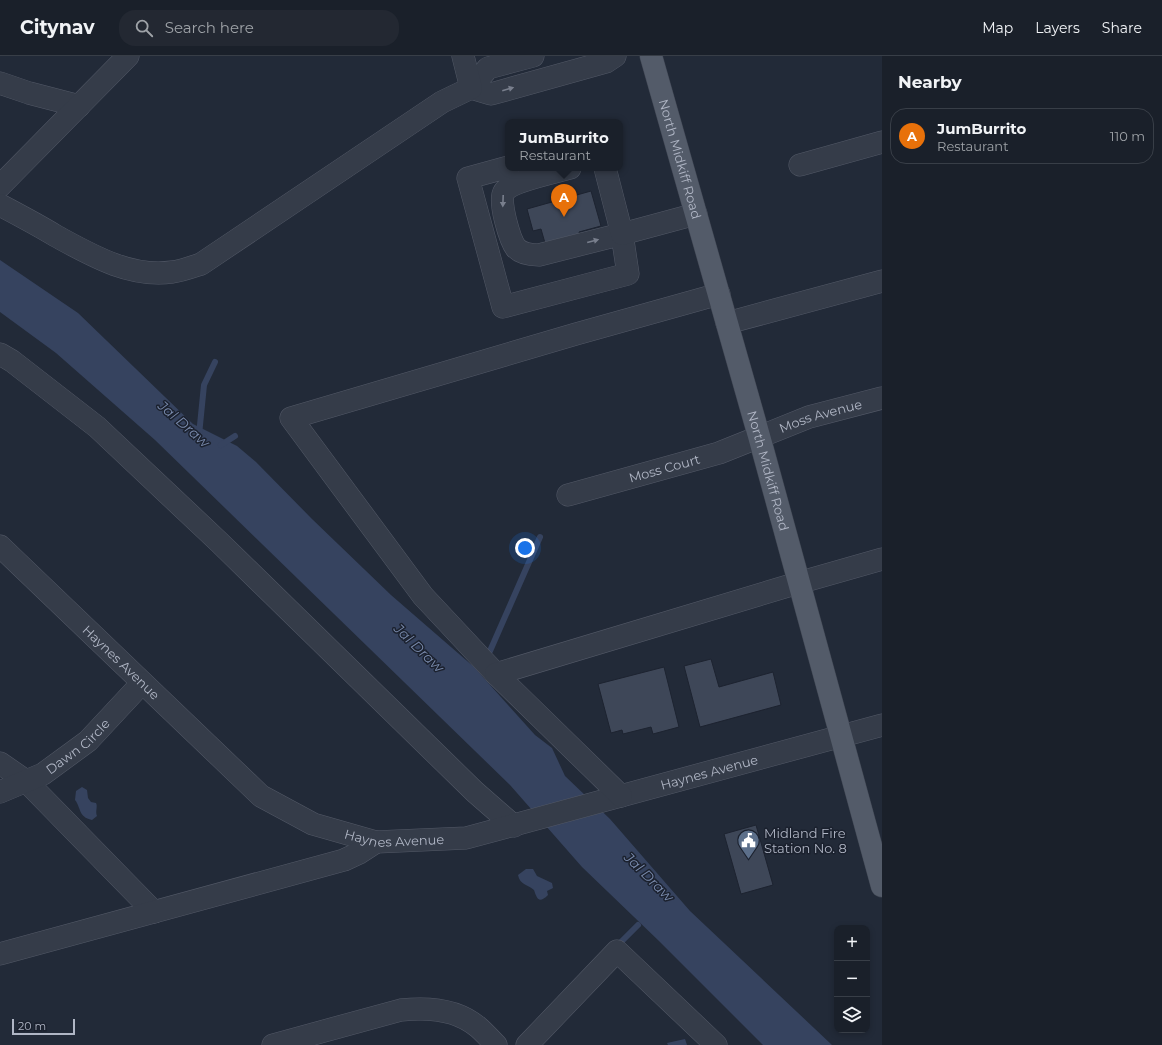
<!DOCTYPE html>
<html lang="en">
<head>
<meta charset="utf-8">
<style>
  body { margin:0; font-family:Montserrat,sans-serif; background:#232832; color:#f1f3f6 }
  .controls { position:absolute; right:12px; bottom:12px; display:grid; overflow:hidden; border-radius:8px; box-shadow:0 2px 6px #0003 }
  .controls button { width:36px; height:36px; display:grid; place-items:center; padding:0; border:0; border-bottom:1px solid #383e47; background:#1a202a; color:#f1f3f6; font:20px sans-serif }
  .scale { position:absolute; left:12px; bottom:10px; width:63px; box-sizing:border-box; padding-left:4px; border:2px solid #b0b6c5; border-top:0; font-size:11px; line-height:14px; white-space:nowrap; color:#b0b6c5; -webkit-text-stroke:3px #1b212e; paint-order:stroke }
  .you { position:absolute; left:525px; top:492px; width:14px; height:14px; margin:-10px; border:3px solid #fff; border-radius:50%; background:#1a73e8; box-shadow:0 0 0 6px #1a73e833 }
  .badge { display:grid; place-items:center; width:26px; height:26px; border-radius:50%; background:#86a7f4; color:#fff; font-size:13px; font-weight:700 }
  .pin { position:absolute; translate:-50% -33px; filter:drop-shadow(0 1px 2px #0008) }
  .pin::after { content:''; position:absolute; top:21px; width:14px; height:12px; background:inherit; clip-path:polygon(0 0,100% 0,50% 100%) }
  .popup { position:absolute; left:505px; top:63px; width:118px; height:52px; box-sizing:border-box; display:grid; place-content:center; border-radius:8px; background:#1a202a; filter:drop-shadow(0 1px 3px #0005); font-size:13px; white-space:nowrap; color:#9fa3a8 }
  .popup b { font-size:15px; color:#f1f3f6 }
  .popup::after { content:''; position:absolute; left:50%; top:100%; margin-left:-8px; border:8px solid transparent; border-top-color:#1a202a }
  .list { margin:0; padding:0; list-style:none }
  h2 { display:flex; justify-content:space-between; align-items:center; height:52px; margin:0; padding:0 16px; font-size:17px }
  h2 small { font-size:13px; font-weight:400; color:#9fa3a8 }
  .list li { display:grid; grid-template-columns:26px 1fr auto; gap:12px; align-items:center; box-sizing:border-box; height:56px; margin:0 8px 8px; padding:0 8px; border:1px solid #383e47; border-radius:16px }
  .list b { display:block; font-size:15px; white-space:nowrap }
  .list p { margin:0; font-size:13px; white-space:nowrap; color:#9fa3a8 }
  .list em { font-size:13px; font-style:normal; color:#9fa3a8 }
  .icon { flex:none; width:22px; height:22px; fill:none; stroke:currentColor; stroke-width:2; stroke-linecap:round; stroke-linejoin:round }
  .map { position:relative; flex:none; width:882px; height:989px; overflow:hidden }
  header { display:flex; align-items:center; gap:24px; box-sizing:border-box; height:56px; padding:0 20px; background:#1a202a; border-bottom:1px solid #383e47 }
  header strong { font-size:19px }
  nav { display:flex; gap:22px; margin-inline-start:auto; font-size:14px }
  .search { width:280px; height:36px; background:#232832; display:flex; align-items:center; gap:10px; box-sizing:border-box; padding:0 14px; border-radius:16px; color:#9fa3a8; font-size:15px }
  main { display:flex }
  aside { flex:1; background:#1a202a }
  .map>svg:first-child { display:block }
  .water { fill:#36435f }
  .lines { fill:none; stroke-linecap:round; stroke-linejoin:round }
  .stream { stroke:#36435f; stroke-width:6 }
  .building { fill:#3e4758; stroke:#1d2330 }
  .minor-casing { stroke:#535967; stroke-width:23 }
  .major-casing { stroke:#3f4552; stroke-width:23 }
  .minor { stroke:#353c49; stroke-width:22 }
  .major { stroke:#535b69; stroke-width:22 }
  .oneway { fill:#797f8d }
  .labels { text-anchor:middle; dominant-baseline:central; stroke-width:3; stroke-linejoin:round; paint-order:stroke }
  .street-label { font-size:13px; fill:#b0b6c5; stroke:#1b212e }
  .poi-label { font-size:13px; fill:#b0b6c5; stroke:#1b212e; text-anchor:start }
  .water-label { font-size:14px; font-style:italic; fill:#798aac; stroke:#1b212e }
</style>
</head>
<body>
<header>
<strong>Citynav</strong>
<div class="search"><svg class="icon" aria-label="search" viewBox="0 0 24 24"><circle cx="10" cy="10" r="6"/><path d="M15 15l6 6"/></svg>Search here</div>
<nav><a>Map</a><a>Layers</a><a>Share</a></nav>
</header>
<main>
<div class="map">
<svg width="882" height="989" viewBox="0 0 882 989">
  <rect width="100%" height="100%" fill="#222a38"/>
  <g class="water">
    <polygon points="0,204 78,257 193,368 237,390 256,406 312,463 391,539 474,611 535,679 552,692 565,720 610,763 690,855 832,989 763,989 659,885 582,811 510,729 155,384 56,297 0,256"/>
    <path d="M82,731L87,734L88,742L91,746L96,747C98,751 95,755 97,760L92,764C78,761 81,751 75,744L76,735Z"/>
    <path d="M526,813H533L537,820L552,827L553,832L547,835L548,839C539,848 537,843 534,834C527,828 520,829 518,819Z"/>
    <polygon points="685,983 687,989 668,989 667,987"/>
  </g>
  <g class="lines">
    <g class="stream">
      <polyline points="199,379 204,329 215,306"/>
      <polyline points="221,389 235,380"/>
      <polyline points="490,595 540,481"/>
      <polyline points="617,890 638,869"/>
    </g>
  </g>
  <g class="building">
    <polygon points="591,135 601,170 579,176 581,182 545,187 541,173 533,175 527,153"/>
    <polygon points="711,603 719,631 773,616 781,649 700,671 684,610"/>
    <polygon points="664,611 679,671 653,678 651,671 623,678 622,674 611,677 598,628"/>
    <polygon points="756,769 773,829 741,838 724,778"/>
  </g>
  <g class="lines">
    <defs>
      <g id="minor">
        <polyline points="533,0 488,12 471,32 491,38 606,6 615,0"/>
        <polyline points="0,27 29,37 79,50"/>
        <polyline points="800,109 882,86"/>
        <path d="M508,111L468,122L503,251L628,218L622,178L539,199C531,199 522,198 516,192C510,184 498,145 504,136C511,125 557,116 570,112"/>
        <polyline points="605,112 622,178 696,158"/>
        <polyline points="0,130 128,0"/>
        <path d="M0,149C19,159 38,169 56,180C91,199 130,222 172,216C181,215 192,211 201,208L442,46L471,32L463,0"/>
        <polyline points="727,267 882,225"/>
        <polyline points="0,298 12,305 97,371 219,486 475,736 514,770"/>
        <path id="s1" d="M568,439L719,397L809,361L882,342"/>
        <path id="s2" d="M0,490L261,740L313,768L376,786L466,782L882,669"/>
        <polyline points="496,618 423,540 291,362 576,278 719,238"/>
        <polyline points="0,707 26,725 154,856"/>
        <path id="s3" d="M0,736L43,718L88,685L142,627"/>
        <polyline points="621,740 496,618 798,527 882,503"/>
        <polyline points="0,898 344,804 359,797 376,786"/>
        <path d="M273,989L401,954C428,951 457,953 478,971C485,977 490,983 496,989"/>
        <polyline points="527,989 617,895 716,989"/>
      </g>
      <g id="major">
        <path id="s4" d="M651,0L759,380L882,830"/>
      </g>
    </defs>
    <use href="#minor" class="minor-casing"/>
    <use href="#major" class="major-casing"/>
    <use href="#minor" class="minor"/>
    <use href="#major" class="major"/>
  </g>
  <defs><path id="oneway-solid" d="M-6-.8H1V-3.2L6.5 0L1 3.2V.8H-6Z"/></defs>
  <g class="oneway">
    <use href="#oneway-solid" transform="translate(508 33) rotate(-16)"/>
    <use href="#oneway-solid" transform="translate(503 145) rotate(92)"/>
    <use href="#oneway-solid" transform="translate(593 185) rotate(-15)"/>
  </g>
  <defs>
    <symbol id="civic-pin" viewBox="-11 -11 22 30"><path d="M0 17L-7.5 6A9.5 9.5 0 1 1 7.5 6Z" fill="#5c6f8a" stroke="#1b212e"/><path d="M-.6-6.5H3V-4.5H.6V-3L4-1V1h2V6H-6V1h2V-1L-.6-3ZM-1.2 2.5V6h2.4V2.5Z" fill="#fff"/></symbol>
  </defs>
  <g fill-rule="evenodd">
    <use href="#civic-pin" x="736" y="772" width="25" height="34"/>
  </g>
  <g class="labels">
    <g class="street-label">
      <text stroke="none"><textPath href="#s4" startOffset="107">North Midkiff Road</textPath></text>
      <text stroke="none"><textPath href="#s1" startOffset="265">Moss Avenue</textPath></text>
      <text stroke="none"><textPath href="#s1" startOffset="100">Moss Court</textPath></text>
      <text stroke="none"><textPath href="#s4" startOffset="431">North Midkiff Road</textPath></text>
      <text stroke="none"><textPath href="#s2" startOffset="168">Haynes Avenue</textPath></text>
      <text stroke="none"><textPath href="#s3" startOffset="91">Dawn Circle</textPath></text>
      <text stroke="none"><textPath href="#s2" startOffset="828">Haynes Avenue</textPath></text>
      <text stroke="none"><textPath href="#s2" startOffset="504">Haynes Avenue</textPath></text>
    </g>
    <g class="poi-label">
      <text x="764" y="777">Midland Fire<tspan x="764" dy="15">Station No. 8</tspan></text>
    </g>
    <g class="water-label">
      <text transform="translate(184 368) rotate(41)">Jal Draw</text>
      <text transform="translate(419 592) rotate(44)">Jal Draw</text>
      <text transform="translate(649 821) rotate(45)">Jal Draw</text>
    </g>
  </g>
</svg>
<div class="controls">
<button>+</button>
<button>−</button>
<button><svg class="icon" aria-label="layers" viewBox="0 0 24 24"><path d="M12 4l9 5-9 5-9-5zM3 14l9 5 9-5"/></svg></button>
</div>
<div class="scale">20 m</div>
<div class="you"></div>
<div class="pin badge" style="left:564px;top:161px;background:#e8710a">A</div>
<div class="popup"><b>JumBurrito</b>Restaurant</div>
</div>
<aside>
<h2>Nearby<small></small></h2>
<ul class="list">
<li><span class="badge" style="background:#e8710a">A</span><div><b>JumBurrito</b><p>Restaurant</p></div><em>110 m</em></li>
</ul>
</aside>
</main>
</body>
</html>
